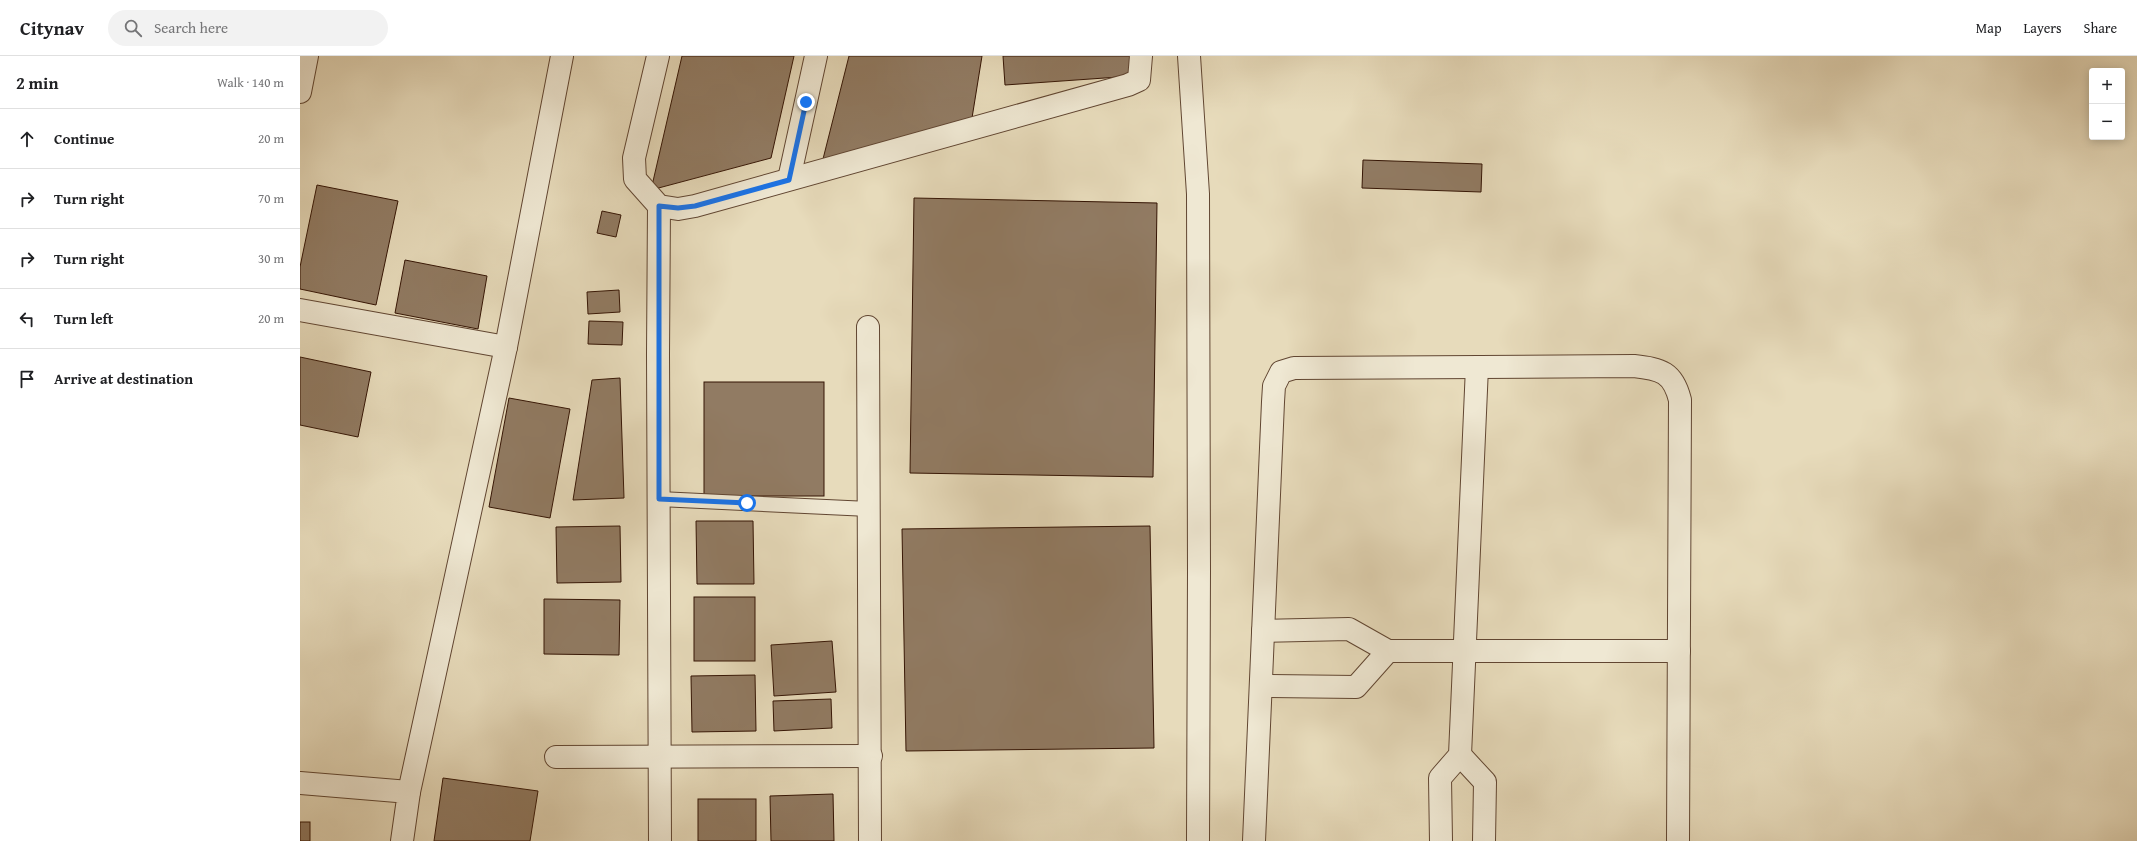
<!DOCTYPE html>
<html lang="en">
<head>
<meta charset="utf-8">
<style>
  body { margin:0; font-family:"Gentium Book Plus",serif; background:#f2f2f2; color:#202124 }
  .controls { position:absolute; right:12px; top:12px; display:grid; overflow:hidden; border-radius:4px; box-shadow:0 2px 10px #0003 }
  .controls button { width:36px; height:36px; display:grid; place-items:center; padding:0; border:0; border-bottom:1px solid #e0e0e0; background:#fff; color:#202124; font:20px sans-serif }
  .stop { position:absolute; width:12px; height:12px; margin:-9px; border:3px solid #1a73e8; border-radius:50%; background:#fff }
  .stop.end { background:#1a73e8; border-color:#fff; box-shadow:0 1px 4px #0008 }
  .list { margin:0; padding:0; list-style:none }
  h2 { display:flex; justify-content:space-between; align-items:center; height:52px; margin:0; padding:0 16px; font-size:17px }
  h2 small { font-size:13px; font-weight:400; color:#757577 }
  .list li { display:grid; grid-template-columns:26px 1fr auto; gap:12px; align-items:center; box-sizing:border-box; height:60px; padding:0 16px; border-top:1px solid #e0e0e0 }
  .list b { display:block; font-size:15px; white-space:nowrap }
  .list em { font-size:13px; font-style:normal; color:#757577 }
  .icon { flex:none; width:22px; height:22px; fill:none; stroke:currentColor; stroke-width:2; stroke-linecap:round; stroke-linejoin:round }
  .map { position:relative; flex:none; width:1837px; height:785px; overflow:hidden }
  header { display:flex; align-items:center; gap:24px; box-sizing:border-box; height:56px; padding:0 20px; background:#fff; border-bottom:1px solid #e0e0e0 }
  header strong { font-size:19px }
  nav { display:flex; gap:22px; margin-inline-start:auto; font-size:14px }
  .search { width:280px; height:36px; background:#f2f2f2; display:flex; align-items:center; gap:10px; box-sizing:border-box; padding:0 14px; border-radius:22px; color:#757577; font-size:15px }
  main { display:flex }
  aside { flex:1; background:#fff }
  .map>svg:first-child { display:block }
  .building { fill:#917b63; stroke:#341404 }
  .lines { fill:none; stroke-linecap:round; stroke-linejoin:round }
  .service-casing { stroke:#614632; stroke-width:16 }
  .minor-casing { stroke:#614632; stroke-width:24 }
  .service { stroke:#efe8d3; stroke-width:14 }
  .minor { stroke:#efe8d3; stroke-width:22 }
  .route { stroke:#1a73e8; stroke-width:5 }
</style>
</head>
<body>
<header>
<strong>Citynav</strong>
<div class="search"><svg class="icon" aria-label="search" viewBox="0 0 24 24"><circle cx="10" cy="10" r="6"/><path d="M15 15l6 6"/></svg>Search here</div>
<nav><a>Map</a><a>Layers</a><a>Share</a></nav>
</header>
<main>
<aside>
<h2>2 min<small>Walk · 140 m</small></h2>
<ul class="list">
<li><svg class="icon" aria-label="ahead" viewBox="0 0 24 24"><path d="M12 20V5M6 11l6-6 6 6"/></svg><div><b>Continue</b></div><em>20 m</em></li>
<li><svg class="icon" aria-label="right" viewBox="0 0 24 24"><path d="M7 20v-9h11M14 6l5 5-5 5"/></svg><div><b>Turn right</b></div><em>70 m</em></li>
<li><svg class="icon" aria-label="right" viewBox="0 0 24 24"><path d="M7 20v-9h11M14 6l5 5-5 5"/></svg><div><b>Turn right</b></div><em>30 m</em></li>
<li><svg class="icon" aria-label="left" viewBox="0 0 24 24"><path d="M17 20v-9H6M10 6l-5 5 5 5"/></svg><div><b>Turn left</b></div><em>20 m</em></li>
<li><svg class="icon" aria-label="arrive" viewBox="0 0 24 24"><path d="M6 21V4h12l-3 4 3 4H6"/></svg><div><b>Arrive at destination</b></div></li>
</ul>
</aside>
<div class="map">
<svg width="1837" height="785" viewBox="0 0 1837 785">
  <rect width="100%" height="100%" fill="#e7dbbb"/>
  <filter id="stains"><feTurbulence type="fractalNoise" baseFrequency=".005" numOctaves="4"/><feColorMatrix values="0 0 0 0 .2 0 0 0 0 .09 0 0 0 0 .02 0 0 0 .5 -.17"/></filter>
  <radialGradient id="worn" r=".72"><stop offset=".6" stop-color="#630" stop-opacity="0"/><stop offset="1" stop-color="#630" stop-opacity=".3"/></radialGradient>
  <g class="building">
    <polygon points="382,0 494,0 471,102 351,134"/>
    <polygon points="549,0 682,0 672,62 522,107"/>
    <polygon points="703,0 831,0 833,20 705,29"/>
    <polygon points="1063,104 1182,108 1181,136 1062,132"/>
    <polygon points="17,129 98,145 76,249 0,233 0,211"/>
    <polygon points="614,142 857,147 853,421 610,417"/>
    <polygon points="302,155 321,159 316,181 297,177"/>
    <polygon points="105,204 187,220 178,273 95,257"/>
    <polygon points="319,234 320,256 288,258 287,236"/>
    <polygon points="289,265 323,266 322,289 288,288"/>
    <polygon points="0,301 71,316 58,381 0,369"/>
    <polygon points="320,322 324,442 273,444 292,324"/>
    <rect x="404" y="326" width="120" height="114"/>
    <polygon points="209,342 270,353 250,462 189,451"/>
    <polygon points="396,465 453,465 454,528 397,528"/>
    <polygon points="320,470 321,526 257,527 256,471"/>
    <polygon points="850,470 854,692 606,695 602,473"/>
    <rect x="394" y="541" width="61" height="64"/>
    <polygon points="244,543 320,544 319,599 244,598"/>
    <polygon points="532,585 536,636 474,640 471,589"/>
    <polygon points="455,619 456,675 392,676 391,620"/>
    <polygon points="531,643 532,672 474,675 473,645"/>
    <polygon points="143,722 238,735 230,785 134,785"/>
    <polygon points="533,738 534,785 471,785 470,740"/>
    <rect x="398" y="743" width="58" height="42"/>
    <rect x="0" y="766" width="10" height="19"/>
  </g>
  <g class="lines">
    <defs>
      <polyline id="service" points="359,443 569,453"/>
      <g id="minor">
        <polyline points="358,0 334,102 335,123 359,150 378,153 395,150 828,29 839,24 841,0"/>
        <polyline points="889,0 898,138 899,515 898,785"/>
        <polyline points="0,36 7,0"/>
        <polyline points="489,123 516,0"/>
        <polyline points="359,150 358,299 360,785"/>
        <polyline points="0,254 206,291"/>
        <polyline points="568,271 570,785"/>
        <polyline points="963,575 1049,573 1088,595 1379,595"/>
        <polyline points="961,630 1056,631 1088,595"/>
        <polyline points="1160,699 1185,726 1184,785"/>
        <polyline points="256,701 571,700"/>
        <polyline points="0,727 109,736 102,785"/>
        <polyline points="109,736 206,291 262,0"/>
        <path d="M954,785L973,346L974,330L981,316L994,312L1334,310C1361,313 1373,316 1380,344L1378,785"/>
        <polyline points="1141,785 1140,722 1160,699 1177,311"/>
      </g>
    </defs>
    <use href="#service" class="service-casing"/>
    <use href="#minor" class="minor-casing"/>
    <use href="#service" class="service"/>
    <use href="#minor" class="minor"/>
  </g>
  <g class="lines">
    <polyline class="route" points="447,447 359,443 359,150 378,152 395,150 489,124 506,46"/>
  </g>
  <rect width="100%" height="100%" filter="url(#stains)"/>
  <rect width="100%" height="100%" fill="url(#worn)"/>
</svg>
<div class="controls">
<button>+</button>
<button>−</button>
</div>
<div class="stop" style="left:447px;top:447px"></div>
<div class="stop end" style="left:506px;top:46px"></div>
</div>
</main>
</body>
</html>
